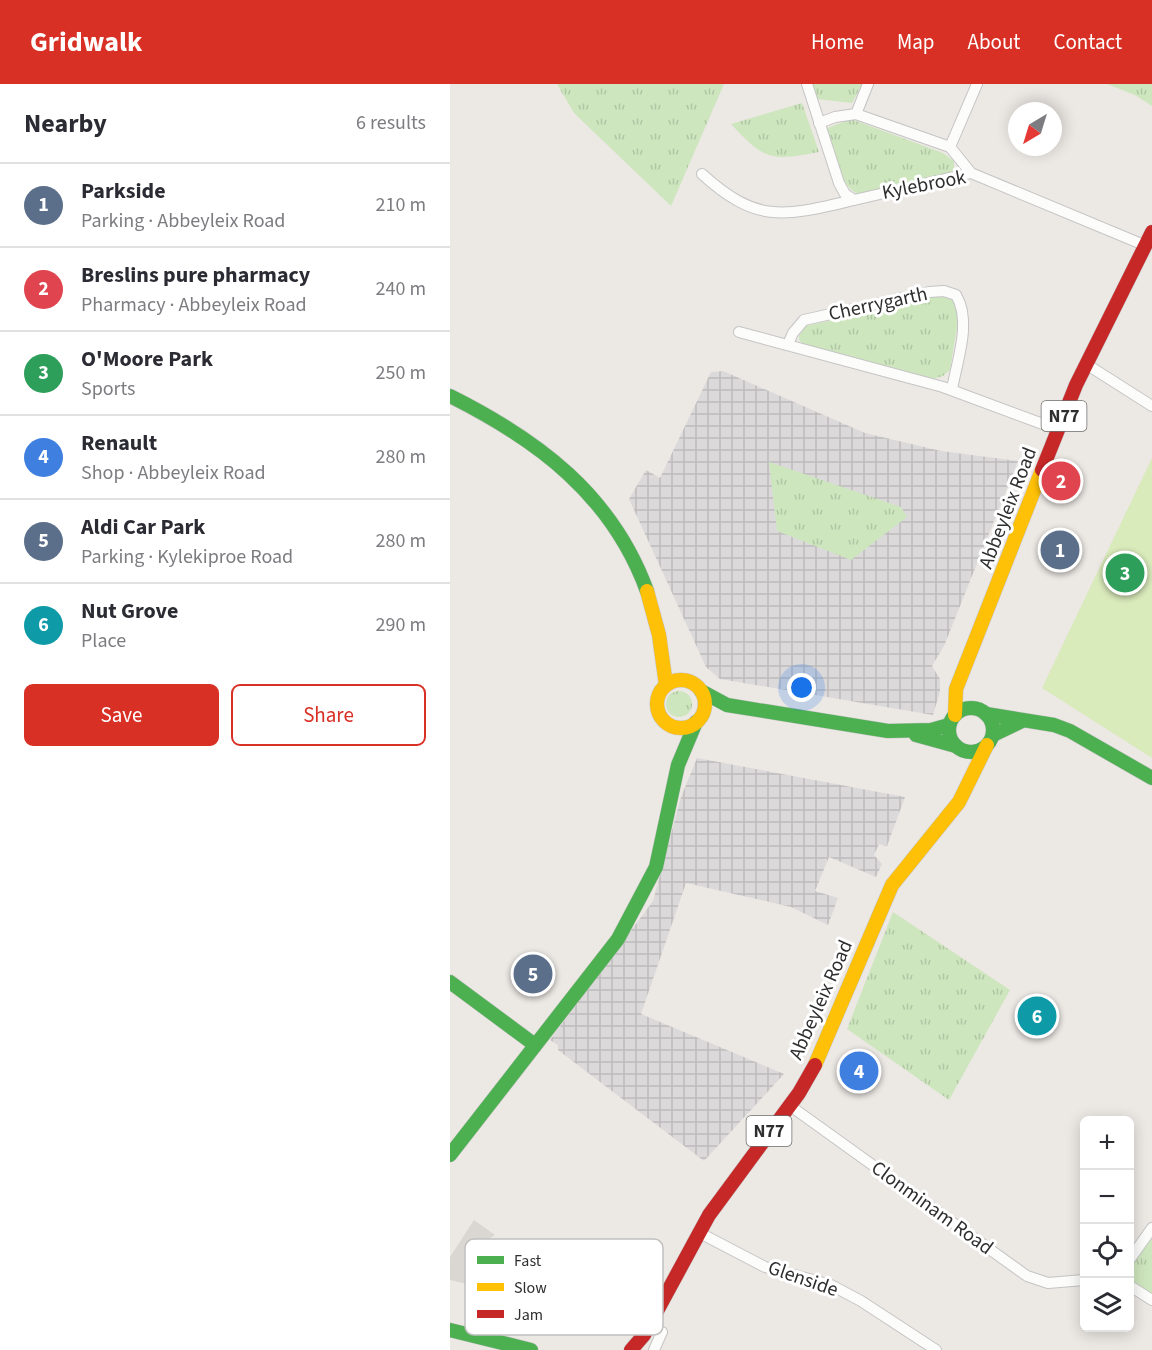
<!DOCTYPE html>
<html lang="en">
<head>
<meta charset="utf-8">
<style>
  body { margin:0; font-family:"Source Sans 3",sans-serif; background:#f2f2f3; color:#2b2b33 }
  .controls { position:absolute; right:18px; bottom:18px; display:grid; overflow:hidden; border-radius:9px; box-shadow:0 3px 15px #0003 }
  .controls button { width:54px; height:54px; display:grid; place-items:center; padding:0; border:0; border-bottom:2px solid #e1e1e2; background:#fff; color:#2b2b33; font:30px sans-serif }
  .compass { position:absolute; left:558px; top:18px; width:54px; height:54px; border-radius:50%; background:#fff; box-shadow:0 3px 15px #0003; rotate:218deg }
  .you { position:absolute; left:352px; top:604px; width:21px; height:21px; margin:-15px; border:4px solid #fff; border-radius:50%; background:#1a73e8; box-shadow:0 0 0 9px #1a73e833 }
  .badge { display:grid; place-items:center; width:39px; height:39px; border-radius:50%; background:#d93025; color:#fff; font-size:20px; font-weight:700 }
  .pin { position:absolute; translate:-50% -50%; border:3px solid #fff; box-shadow:0 2px 6px #0006 }
  .list { margin:0; padding:0; list-style:none }
  h2 { display:flex; justify-content:space-between; align-items:center; height:78px; margin:0; padding:0 24px; font-size:26px }
  h2 small { font-size:20px; font-weight:400; color:#7c7c81 }
  .list li { display:grid; grid-template-columns:39px 1fr auto; gap:18px; align-items:center; box-sizing:border-box; height:84px; padding:0 24px; border-top:2px solid #e1e1e2 }
  .list b { display:block; font-size:22px; white-space:nowrap }
  .list p { margin:0; font-size:20px; white-space:nowrap; color:#7c7c81 }
  .list em { font-size:20px; font-style:normal; color:#7c7c81 }
  .actions { display:flex; gap:12px; padding:18px 24px }
  .actions a { flex:1; padding:14px 0; border:2px solid #d93025; border-radius:9px; text-align:center; font-size:21px; color:#d93025 }
  .actions .main { background:#d93025; color:#fff }
  .icon { flex:none; width:33px; height:33px; fill:none; stroke:currentColor; stroke-width:2; stroke-linecap:round; stroke-linejoin:round }
  .map { position:relative; flex:none; width:702px; height:1266px; overflow:hidden }
  header { display:flex; align-items:center; gap:36px; box-sizing:border-box; height:84px; padding:0 30px; background:#d93025; color:#fff }
  header strong { font-size:28px }
  nav { display:flex; gap:33px; margin-inline-start:auto; font-size:21px }
  main { display:flex }
  aside { flex:1; background:#fff }
  .map>svg:first-child { display:block }
  .industrial { fill:url(#industrial-grid) }
  .grass { fill:url(#grass-tufts) }
  .pitch { fill:#d9eabb }
  .plaza { fill:#dad6d2 }
  .lines { fill:none; stroke-linecap:round; stroke-linejoin:round }
  .street-casing { stroke:#c5c4c5; stroke-width:12 }
  .fast-casing { stroke:#c5c4c5; stroke-width:15 }
  .slow-casing { stroke:#c5c4c5; stroke-width:15 }
  .jam-casing { stroke:#c5c4c5; stroke-width:15 }
  .street { stroke:#fcfcfb; stroke-width:10 }
  .fast { stroke:#4caf50; stroke-width:14 }
  .slow { stroke:#ffc107; stroke-width:14 }
  .jam { stroke:#c62828; stroke-width:14 }
  .labels { text-anchor:middle; dominant-baseline:central; stroke-width:6; stroke-linejoin:round; paint-order:stroke }
  .shield { fill:#fff; stroke:#6d6d6d; stroke-width:1.5 }
  .shield-label { font-size:18px; font-weight:bold; fill:#2e2e2e }
  .street-label { font-size:20px; fill:#2e2e2e; stroke:#fff }
  .key { fill:#fff; stroke:#c0c0c0; stroke-width:1.5 }
  .key-label { font-size:16px; fill:#2e2e2e }
</style>
</head>
<body>
<header>
<strong>Gridwalk</strong>
<nav><a>Home</a><a>Map</a><a>About</a><a>Contact</a></nav>
</header>
<main>
<aside>
<h2>Nearby<small>6 results</small></h2>
<ul class="list">
<li><span class="badge" style="background:#5c6f8a">1</span><div><b>Parkside</b><p>Parking · Abbeyleix Road</p></div><em>210 m</em></li>
<li><span class="badge" style="background:#e0444e">2</span><div><b>Breslins pure pharmacy</b><p>Pharmacy · Abbeyleix Road</p></div><em>240 m</em></li>
<li><span class="badge" style="background:#2e9e5b">3</span><div><b>O'Moore Park</b><p>Sports</p></div><em>250 m</em></li>
<li><span class="badge" style="background:#3f7fe0">4</span><div><b>Renault</b><p>Shop · Abbeyleix Road</p></div><em>280 m</em></li>
<li><span class="badge" style="background:#5c6f8a">5</span><div><b>Aldi Car Park</b><p>Parking · Kylekiproe Road</p></div><em>280 m</em></li>
<li><span class="badge" style="background:#0f9aa8">6</span><div><b>Nut Grove</b><p>Place</p></div><em>290 m</em></li>
</ul>
<div class="actions"><a class="main">Save</a><a>Share</a></div>
</aside>
<div class="map">
<svg width="702" height="1266" viewBox="0 0 702 1266">
  <defs>
    <pattern id="industrial-grid" width="8" height="8" patternUnits="userSpaceOnUse" patternTransform="scale(1.5)"><rect width="8" height="8" fill="#dcd9db"/><path d="M0 4h8M4 0v8" fill="none" stroke="#bdbbbc"/></pattern>
    <pattern id="grass-tufts" width="24" height="20" patternUnits="userSpaceOnUse" patternTransform="scale(1.5)"><rect width="24" height="20" fill="#cee6be"/><path d="M3 7l-1-3M5 7V3M7 7l1-3M15 17l-1-3M17 17v-4M19 17l1-3" fill="none" stroke="#b1c6a4"/></pattern>
  </defs>
  <rect width="100%" height="100%" fill="#ece8e4"/>
  <g class="industrial">
    <polygon points="273,287 415,349 491,367 568,377 494,562 482,582 490,595 490,607 483,631 270,595 256,583 179,415 196,386 210,394 261,288"/>
    <polygon points="247,674 455,713 437,762 429,760 424,771 432,780 426,793 379,773 365,807 388,814 378,841 341,823 236,799 191,930 334,990 254,1077 108,966 108,961 100,956 203,817 231,713"/>
  </g>
  <g class="grass">
    <polygon points="107,0 274,0 221,122 124,29"/>
    <polygon points="361,0 412,0 402,19 366,15"/>
    <polygon points="657,0 702,0 702,22 685,11"/>
    <path d="M352,19L369,68C321,77 315,77 281,40Z"/>
    <path d="M401,35L493,69L504,77V85L499,90L408,110C387,100 381,65 375,45Z"/>
    <polygon points="491,211 505,217 509,231 500,286 493,292 483,295 472,292 354,261 349,256 349,252 356,242"/>
    <polygon points="319,378 451,423 457,433 401,476 327,447"/>
    <circle cx="229" cy="620" r="13"/>
    <polygon points="443,828 560,906 499,1016 397,945"/>
    <polygon points="702,1151 702,1211 680,1198 680,1183"/>
  </g>
  <polygon class="pitch" points="702,374 702,674 592,604"/>
  <polygon class="plaza" points="24,1136 45,1151 34,1158 32,1179 21,1201 0,1196 0,1173"/>
  <g class="lines">
    <defs>
      <g id="street">
        <polyline points="357,0 389,99 395,110 404,116 521,89 694,161"/>
        <polyline points="406,30 418,0"/>
        <polyline points="369,39 385,33 406,30 500,63 521,89"/>
        <polyline points="500,63 527,0"/>
        <path d="M252,90C308,141 335,132 404,116"/>
        <polyline points="289,248 493,303 609,346"/>
        <path d="M338,260L343,249L354,236L479,208L494,207L506,211C522,237 507,277 502,305"/>
        <polyline points="636,280 702,322"/>
        <polyline points="339,1021 577,1192 598,1199 634,1196"/>
        <polyline points="248,1148 315,1183 381,1201 411,1217 486,1266"/>
        <polyline points="680,1175 702,1144"/>
        <polyline points="680,1202 702,1216"/>
        <polyline points="204,1266 212,1248"/>
      </g>
      <g id="fast">
        <path d="M0,312C88,356 162,411 197,507"/>
        <polyline points="251,607 277,621 438,647 481,646 499,641"/>
        <circle cx="521" cy="646" r="22"/>
        <polyline points="536,630 604,641 620,647 702,694"/>
        <polyline points="466,651 506,662"/>
        <polyline points="543,651 572,637"/>
        <polyline points="0,898 85,961"/>
        <polyline points="0,1071 168,855 206,783 228,681 246,638"/>
        <polyline points="0,1246 81,1266"/>
      </g>
      <g id="slow">
        <polyline points="197,507 209,551 216,601"/>
        <circle cx="231" cy="620" r="24"/>
        <polyline points="505,631 506,605 592,386"/>
        <polyline points="365,981 442,801 509,718 537,661"/>
      </g>
      <g id="jam">
        <polyline points="592,386 626,301 702,148"/>
        <polyline points="181,1266 194,1251 259,1131 349,1009 365,981"/>
      </g>
    </defs>
    <use href="#street" class="street-casing"/>
    <use href="#fast" class="fast-casing"/>
    <use href="#slow" class="slow-casing"/>
    <use href="#jam" class="jam-casing"/>
    <use href="#street" class="street"/>
    <use href="#fast" class="fast"/>
    <use href="#slow" class="slow"/>
    <use href="#jam" class="jam"/>
  </g>
  <g class="labels">
    <g class="shield">
      <rect x="591.5" y="317" width="45" height="30" rx="4.5"/>
      <rect x="296.5" y="1032" width="45" height="30" rx="4.5"/>
    </g>
    <g class="shield-label">
      <text x="614" y="332">N77</text>
      <text x="319" y="1047">N77</text>
    </g>
    <g class="street-label">
      <text transform="translate(474 101) rotate(-11)">Kylebrook</text>
      <text transform="translate(428 220) rotate(-12)">Cherrygarth</text>
      <text transform="translate(558 424) rotate(-69)">Abbeyleix Road</text>
      <text transform="translate(371 916) rotate(-66)">Abbeyleix Road</text>
      <text transform="translate(482 1124) rotate(36)">Clonminam Road</text>
      <text transform="translate(353 1195) rotate(19)">Glenside</text>
    </g>
  </g>
  <rect x="15" y="1155" width="198" height="96" rx="9" class="key"/>
  <rect x="27" y="1172" width="27" height="8" fill="#4caf50"/>
  <rect x="27" y="1199" width="27" height="8" fill="#ffc107"/>
  <rect x="27" y="1226" width="27" height="8" fill="#c62828"/>
  <g class="key-label">
    <text x="64" y="1182">Fast</text>
    <text x="64" y="1209">Slow</text>
    <text x="64" y="1236">Jam</text>
  </g>
</svg>
<div class="controls">
<button>+</button>
<button>−</button>
<button><svg class="icon" aria-label="locate" viewBox="0 0 24 24"><circle cx="12" cy="12" r="6"/><path d="M12 2v4M12 18v4M2 12h4M18 12h4"/></svg></button>
<button><svg class="icon" aria-label="layers" viewBox="0 0 24 24"><path d="M12 4l9 5-9 5-9-5zM3 14l9 5 9-5"/></svg></button>
</div>
<svg class="compass" viewBox="-18 -18 36 36"><path d="M0-13l5 13h-10z" fill="#e53935"/><path d="M0 13l5-13h-10z" fill="#7c7c81"/></svg>
<div class="you"></div>
<div class="pin badge" style="left:610px;top:466px;background:#5c6f8a">1</div>
<div class="pin badge" style="left:611px;top:397px;background:#e0444e">2</div>
<div class="pin badge" style="left:675px;top:489px;background:#2e9e5b">3</div>
<div class="pin badge" style="left:409px;top:987px;background:#3f7fe0">4</div>
<div class="pin badge" style="left:83px;top:890px;background:#5c6f8a">5</div>
<div class="pin badge" style="left:587px;top:932px;background:#0f9aa8">6</div>
</div>
</main>
</body>
</html>
